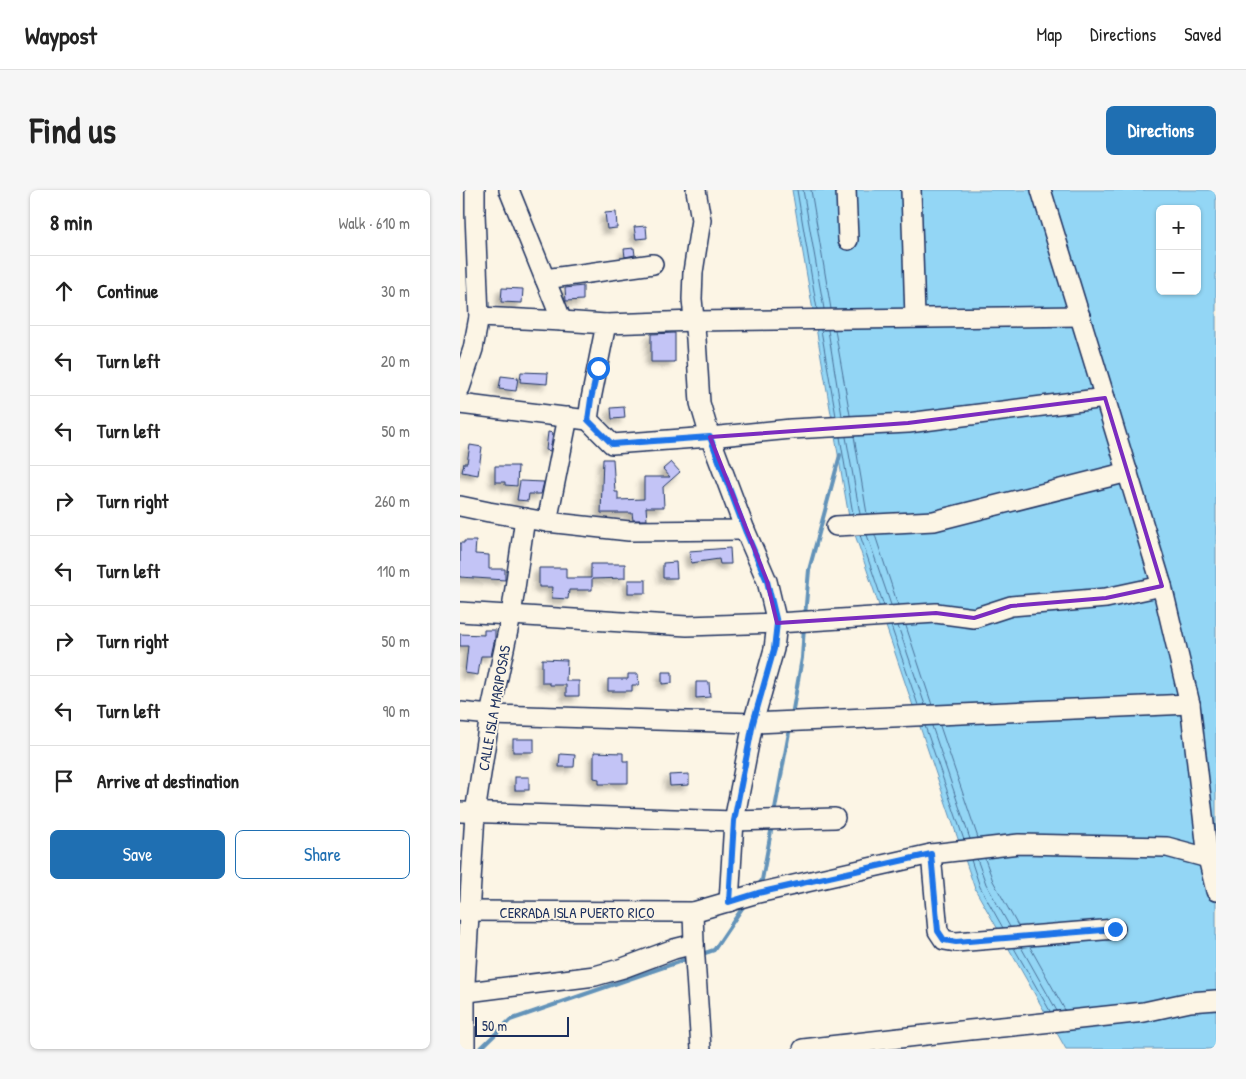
<!DOCTYPE html>
<html lang="en">
<head>
<meta charset="utf-8">
<style>
  body { margin:0; font-family:"Patrick Hand",sans-serif; background:#f6f6f6; color:#222 }
  .controls { position:absolute; right:15px; top:15px; display:grid; overflow:hidden; border-radius:8px; box-shadow:0 1px 4px #0004 }
  .controls button { width:45px; height:45px; display:grid; place-items:center; padding:0; border:0; border-bottom:1px solid #e0e0e0; background:#fff; color:#222; font:25px sans-serif }
  .scale { position:absolute; left:15px; bottom:12px; width:94px; box-sizing:border-box; padding-left:5px; border:2px solid #1b2f5e; border-top:0; font-size:14px; line-height:18px; white-space:nowrap; color:#1b2f5e; -webkit-text-stroke:4px #fcf5e5; paint-order:stroke }
  .stop { position:absolute; width:15px; height:15px; margin:-11px; border:4px solid #1a73e8; border-radius:50%; background:#fff }
  .stop.end { background:#1a73e8; border-color:#fff; box-shadow:0 1px 5px #0008 }
  .list { margin:0; padding:0; list-style:none }
  h2 { display:flex; justify-content:space-between; align-items:center; height:65px; margin:0; padding:0 20px; font-size:21px }
  h2 small { font-size:16px; font-weight:400; color:#767676 }
  .list li { display:grid; grid-template-columns:32px 1fr auto; gap:15px; align-items:center; box-sizing:border-box; height:70px; padding:0 20px; border-top:1px solid #e0e0e0 }
  .list b { display:block; font-size:19px; white-space:nowrap }
  .list em { font-size:16px; font-style:normal; color:#767676 }
  .actions { display:flex; gap:10px; padding:15px 20px }
  .actions a { flex:1; padding:11px 0; border:1px solid #1f6fb2; border-radius:8px; text-align:center; font-size:18px; color:#1f6fb2 }
  .actions .main { background:#1f6fb2; color:#fff }
  .icon { flex:none; width:28px; height:28px; fill:none; stroke:currentColor; stroke-width:2; stroke-linecap:round; stroke-linejoin:round }
  .map { position:relative; flex:none; width:756px; height:859px; overflow:hidden; border-radius:8px }
  header { display:flex; align-items:center; gap:30px; box-sizing:border-box; height:70px; padding:0 25px; background:#fff; border-bottom:1px solid #e0e0e0 }
  header strong { font-size:24px }
  nav { display:flex; gap:28px; margin-inline-start:auto; font-size:18px }
  .intro { display:flex; align-items:center; justify-content:space-between; box-sizing:border-box; height:120px; padding:0 30px }
  h1 { margin:0; font-size:35px }
  .button { padding:12px 22px; border-radius:8px; background:#1f6fb2; color:#fff; font-size:18px; font-weight:700 }
  main { display:flex; gap:30px; padding:0 30px }
  aside { flex:1; background:#fff; border-radius:8px; box-shadow:0 1px 4px #0004 }
  .map>svg:first-child { display:block }
  .water { fill:#93d6f5; stroke:#6393b9; fill-rule:evenodd }
  .lines { fill:none; stroke-linecap:round; stroke-linejoin:round }
  .shore { stroke:#4b729a; stroke-width:1 }
  .stream { stroke:#6393b9; stroke-width:4 }
  .building { fill:#c3c4f6; stroke:#1b2f5e; filter:url(#shadow) }
  .minor-casing { stroke:#1b2f5e; stroke-width:22 }
  .minor { stroke:#fcf5e5; stroke-width:19 }
  .route { stroke:#1a73e8; stroke-width:6 }
  .marked { fill:none; stroke:#7b2cbf; stroke-width:4; stroke-linejoin:round }
  .labels { text-anchor:middle; dominant-baseline:central; stroke-width:4; stroke-linejoin:round; paint-order:stroke }
  .street-label { font-size:15px; fill:#1b2f5e; stroke:#fcf5e5 }
</style>
</head>
<body>
<header>
<strong>Waypost</strong>
<nav><a>Map</a><a>Directions</a><a>Saved</a></nav>
</header>
<div class="intro"><h1>Find us</h1><a class="button">Directions</a></div>
<main>
<aside>
<h2>8 min<small>Walk · 610 m</small></h2>
<ul class="list">
<li><svg class="icon" aria-label="ahead" viewBox="0 0 24 24"><path d="M12 20V5M6 11l6-6 6 6"/></svg><div><b>Continue</b></div><em>30 m</em></li>
<li><svg class="icon" aria-label="left" viewBox="0 0 24 24"><path d="M17 20v-9H6M10 6l-5 5 5 5"/></svg><div><b>Turn left</b></div><em>20 m</em></li>
<li><svg class="icon" aria-label="left" viewBox="0 0 24 24"><path d="M17 20v-9H6M10 6l-5 5 5 5"/></svg><div><b>Turn left</b></div><em>50 m</em></li>
<li><svg class="icon" aria-label="right" viewBox="0 0 24 24"><path d="M7 20v-9h11M14 6l5 5-5 5"/></svg><div><b>Turn right</b></div><em>260 m</em></li>
<li><svg class="icon" aria-label="left" viewBox="0 0 24 24"><path d="M17 20v-9H6M10 6l-5 5 5 5"/></svg><div><b>Turn left</b></div><em>110 m</em></li>
<li><svg class="icon" aria-label="right" viewBox="0 0 24 24"><path d="M7 20v-9h11M14 6l5 5-5 5"/></svg><div><b>Turn right</b></div><em>50 m</em></li>
<li><svg class="icon" aria-label="left" viewBox="0 0 24 24"><path d="M17 20v-9H6M10 6l-5 5 5 5"/></svg><div><b>Turn left</b></div><em>90 m</em></li>
<li><svg class="icon" aria-label="arrive" viewBox="0 0 24 24"><path d="M6 21V4h12l-3 4 3 4H6"/></svg><div><b>Arrive at destination</b></div></li>
</ul>
<div class="actions"><a class="main">Save</a><a>Share</a></div>
</aside>
<div class="map">
<svg width="756" height="859" viewBox="0 0 756 859">
  <defs>
    <filter id="shadow"><feDropShadow dx="-4.5" dy="4.5" stdDeviation="2.5" flood-color="#0004"/></filter>
  </defs>
  <rect width="100%" height="100%" fill="#fcf5e5"/>
  <filter id="ink" filterUnits="userSpaceOnUse"><feTurbulence type="fractalNoise" baseFrequency=".02" numOctaves="2"/><feDisplacementMap in="SourceGraphic" scale="10" xChannelSelector="R" yChannelSelector="G"/><feConvolveMatrix kernelMatrix="1 2 1 2 8 2 1 2 1" color-interpolation-filters="sRGB"/></filter>
  <g filter="url(#ink)">
    <path class="water" d="M332,0H756V859H606L515,699L389,327ZM700,19H737V101H700Z"/>
    <g class="lines">
      <g class="shore">
        <polyline points="337,0 357,119"/>
        <polyline points="343,0 364,119"/>
        <polyline points="351,0 371,119"/>
        <polyline points="361,140 376,226"/>
        <polyline points="368,140 382,226"/>
        <polyline points="375,140 390,225"/>
        <polyline points="394,246 407,324"/>
        <polyline points="380,247 393,324"/>
        <polyline points="386,247 400,324"/>
        <polyline points="400,345 424,416"/>
        <polyline points="407,345 431,415"/>
        <polyline points="415,345 438,415"/>
        <polyline points="431,436 458,515"/>
        <polyline points="438,436 465,515"/>
        <polyline points="446,436 472,515"/>
        <polyline points="465,536 504,650"/>
        <polyline points="472,536 510,649"/>
        <polyline points="480,536 518,648"/>
        <polyline points="517,669 526,694 550,737"/>
        <polyline points="525,669 533,691 558,736"/>
        <polyline points="511,670 520,697 543,738"/>
        <polyline points="561,757 597,821"/>
        <polyline points="570,757 605,820"/>
        <polyline points="554,758 590,821"/>
      </g>
      <g class="stream">
        <polyline points="345,426 349,380 380,265"/>
        <polyline points="332,525 342,468 344,436"/>
        <polyline points="314,624 330,537"/>
        <polyline points="298,696 302,690 312,636"/>
        <polyline points="239,765 254,760 285,714"/>
        <polyline points="20,859 50,830 230,768"/>
      </g>
    </g>
    <g class="building">
      <polygon points="156,22 157,38 147,39 145,23"/>
      <polygon points="186,36 187,48 176,49 174,37"/>
      <polygon points="174,58 175,65 165,67 164,59"/>
      <polygon points="123,96 123,110 106,111 105,98"/>
      <polygon points="42,98 63,99 62,113 41,112"/>
      <polygon points="215,143 215,172 191,172 191,144"/>
      <polygon points="61,182 88,183 87,194 60,192"/>
      <polygon points="41,186 58,188 56,201 39,199"/>
      <polygon points="164,217 165,228 152,229 151,218"/>
      <polygon points="88,242 93,243 90,261 86,260"/>
      <polygon points="10,255 22,257 18,285 2,282 4,273 7,273"/>
      <polygon points="143,269 153,269 155,302 158,302 158,310 184,309 184,287 210,287 203,279 211,272 220,282 203,297 204,317 186,317 187,330 173,330 172,323 141,323"/>
      <polygon points="35,276 58,276 57,296 45,295 45,292 35,292"/>
      <polygon points="60,291 84,292 81,304 69,304 68,311 57,310"/>
      <polygon points="4,351 16,351 15,364 29,365 29,379 45,379 45,390 0,387 0,353 4,353"/>
      <polygon points="270,358 271,374 260,374 259,369 231,373 229,361"/>
      <polygon points="216,372 217,388 203,388 203,373"/>
      <polygon points="131,374 165,374 165,388 132,389 132,400 109,400 108,409 92,408 93,397 79,397 79,378 106,378 106,388 131,388"/>
      <rect x="168" y="390" width="18" height="13"/>
      <polygon points="24,440 35,440 35,448 31,466 21,466 18,485 5,483 8,456 0,456 0,444 24,445"/>
      <polygon points="82,469 107,470 106,491 119,491 119,506 106,506 106,495 90,495 90,493 82,493"/>
      <polygon points="202,482 212,482 212,493 202,494"/>
      <polygon points="168,484 178,484 179,495 172,495 172,501 148,501 148,489 168,489"/>
      <polygon points="236,492 249,492 250,507 236,508"/>
      <rect x="53" y="549" width="21" height="13"/>
      <polygon points="134,562 163,563 163,571 168,571 168,593 149,593 149,594 139,594 139,589 134,588"/>
      <polygon points="100,564 115,565 114,577 99,577"/>
      <polygon points="229,584 229,595 210,596 209,585"/>
      <rect x="55" y="587" width="14" height="13"/>
    </g>
    <g class="lines">
      <defs>
        <g id="minor">
          <polyline points="49,0 102,131 146,134 131,209 128,230 152,254 250,247 285,340 307,391 317,433 314,459 293,533 274,631 269,712"/>
          <polyline points="236,0 241,30 233,82 232,109 236,149 240,213 250,247 331,239 448,233 645,208"/>
          <polyline points="386,0 388,50"/>
          <polyline points="451,0 455,128"/>
          <polyline points="581,0 645,208 702,396 730,514 748,668 756,701"/>
          <polyline points="85,89 193,74"/>
          <polyline points="19,127 102,131"/>
          <polyline points="146,134 235,131 620,126"/>
          <polyline points="0,198 13,159 19,127 15,23 15,0"/>
          <polyline points="0,214 128,230"/>
          <polyline points="0,316 29,322 87,332 169,341 285,340"/>
          <polyline points="87,332 108,227"/>
          <polyline points="376,336 474,331 668,282"/>
          <polyline points="0,422 227,436 317,433 476,423 514,428 551,416 646,408 702,396"/>
          <polyline points="0,522 30,525 293,533 730,514"/>
          <polyline points="0,622 274,631 375,628"/>
          <polyline points="471,664 478,741 484,750 496,752 655,739"/>
          <polyline points="0,721 233,722 298,703 471,664 559,654 707,657 748,668 756,668"/>
          <polyline points="233,722 234,754 241,859"/>
          <polyline points="0,803 135,786 163,778 214,759 234,754"/>
          <polyline points="5,859 5,793 15,623 30,525 51,426 65,328"/>
          <polyline points="343,859 510,840 573,834 684,822 730,812 756,810"/>
        </g>
      </defs>
      <use href="#minor" class="minor-casing"/>
      <use href="#minor" class="minor"/>
    </g>
  </g>
  <g class="lines" filter="url(#ink)">
    <polyline class="route" points="138,178 131,209 128,230 152,254 250,247 285,340 307,391 317,433 314,459 293,533 274,631 269,712 298,703 471,664 478,741 484,750 496,752 655,739"/>
  </g>
  <path class="marked" d="M645,208L702,396L646,408L551,416L514,428L476,423L317,433L307,391L250,247L448,233Z"/>
  <g class="labels">
    <g class="street-label">
      <text transform="translate(34 518) rotate(-80)">CALLE ISLA MARIPOSAS</text>
      <text x="117" y="722">CERRADA ISLA PUERTO RICO</text>
    </g>
  </g>
</svg>
<div class="controls">
<button>+</button>
<button>−</button>
</div>
<div class="scale">50 m</div>
<div class="stop" style="left:138px;top:178px"></div>
<div class="stop end" style="left:655px;top:739px"></div>
</div>
</main>
</body>
</html>
